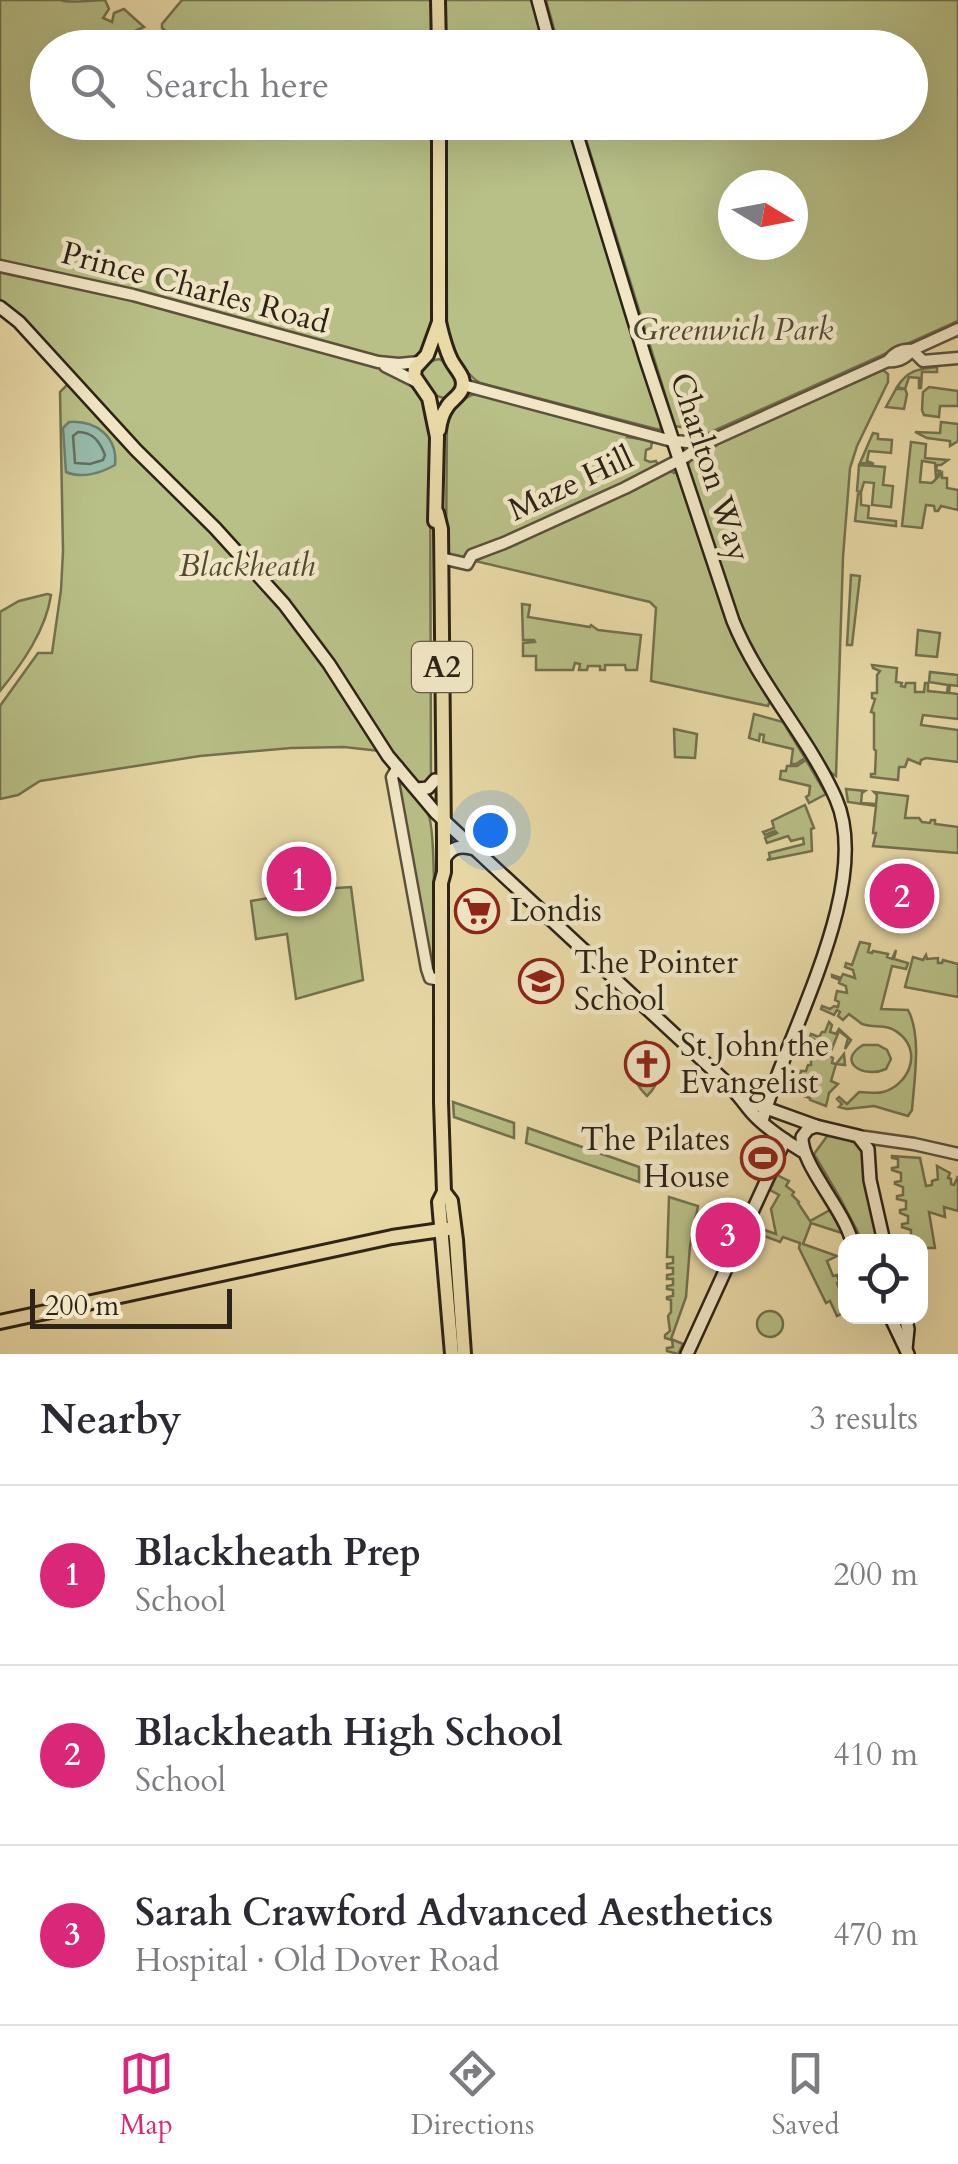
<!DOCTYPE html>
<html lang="en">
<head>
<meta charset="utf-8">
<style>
  body { margin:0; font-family:Cardo,serif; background:#f2f2f3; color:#2b2b33 }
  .controls { position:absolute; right:30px; bottom:30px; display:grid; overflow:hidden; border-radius:20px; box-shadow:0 10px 40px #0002 }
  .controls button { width:90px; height:90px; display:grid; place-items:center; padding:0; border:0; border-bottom:2px solid #e1e1e2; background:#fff; color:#2b2b33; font:50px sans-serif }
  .compass { position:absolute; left:718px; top:170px; width:90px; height:90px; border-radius:50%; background:#fff; box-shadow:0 10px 40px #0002; rotate:100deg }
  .scale { position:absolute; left:30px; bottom:25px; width:202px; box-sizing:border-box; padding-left:10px; border:5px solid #2d2316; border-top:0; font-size:28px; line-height:35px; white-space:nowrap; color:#2d2316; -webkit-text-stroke:8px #f1e7c6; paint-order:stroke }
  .you { position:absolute; left:490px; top:830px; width:35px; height:35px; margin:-25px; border:8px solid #fff; border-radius:50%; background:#1a73e8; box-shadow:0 0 0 15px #1a73e833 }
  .badge { display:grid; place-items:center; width:65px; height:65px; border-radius:50%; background:#db2777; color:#fff; font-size:32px; font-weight:700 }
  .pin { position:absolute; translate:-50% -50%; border:5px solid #fff; box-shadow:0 2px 10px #0006 }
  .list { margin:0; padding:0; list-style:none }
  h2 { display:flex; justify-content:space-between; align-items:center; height:130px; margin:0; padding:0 40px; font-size:42px }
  h2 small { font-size:32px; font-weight:400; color:#7c7c81 }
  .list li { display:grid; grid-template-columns:65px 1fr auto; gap:30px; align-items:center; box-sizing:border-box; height:180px; padding:0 40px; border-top:2px solid #e1e1e2 }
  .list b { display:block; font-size:38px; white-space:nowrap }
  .list p { margin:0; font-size:32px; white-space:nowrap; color:#7c7c81 }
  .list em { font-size:32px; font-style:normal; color:#7c7c81 }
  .icon { flex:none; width:55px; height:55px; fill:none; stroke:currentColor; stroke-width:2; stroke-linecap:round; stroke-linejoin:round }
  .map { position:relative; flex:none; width:958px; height:1354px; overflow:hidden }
  .search { position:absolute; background:#fff; box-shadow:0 10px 40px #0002; left:30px; right:30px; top:30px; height:110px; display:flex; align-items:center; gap:25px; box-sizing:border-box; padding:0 35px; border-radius:55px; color:#7c7c81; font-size:38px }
  .sheet { height:670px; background:#fff }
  nav { display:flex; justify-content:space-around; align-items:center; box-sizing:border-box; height:140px; border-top:2px solid #e1e1e2; background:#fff; font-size:28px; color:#7c7c81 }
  nav a { display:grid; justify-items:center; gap:5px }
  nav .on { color:#db2777 }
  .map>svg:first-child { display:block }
  .green { fill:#b8bf87; stroke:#72714e; stroke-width:2.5; fill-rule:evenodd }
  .water { fill:#97baaa; stroke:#6d7e6f; stroke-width:2.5 }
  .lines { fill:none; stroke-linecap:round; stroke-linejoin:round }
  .shore { stroke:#626e60; stroke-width:2.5 }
  .tertiary-casing { stroke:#5c513a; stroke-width:15 }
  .secondary-casing { stroke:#2d2316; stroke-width:16 }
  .primary-casing { stroke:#2d2316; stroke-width:18 }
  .trunk-casing { stroke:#2d2316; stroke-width:18 }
  .tertiary { stroke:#f1e7c6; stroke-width:10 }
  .secondary { stroke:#f1e7c6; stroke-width:11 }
  .primary { stroke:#e9daa8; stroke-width:12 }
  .trunk { stroke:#e9daa8; stroke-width:12 }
  .labels { text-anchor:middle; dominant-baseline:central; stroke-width:9; stroke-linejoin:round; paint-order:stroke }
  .shield { fill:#f1e7c6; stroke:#685e4b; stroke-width:2.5 }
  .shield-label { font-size:30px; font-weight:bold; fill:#2d2316 }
  .street-label { font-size:32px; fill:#2d2316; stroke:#f1e7c6 }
  .park-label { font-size:32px; font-style:italic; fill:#504a32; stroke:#f1e7c6 }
  .poi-label { font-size:32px; fill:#2d2316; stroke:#f1e7c6; text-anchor:start }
</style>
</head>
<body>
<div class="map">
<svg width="958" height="1354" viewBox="0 0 958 1354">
  <rect width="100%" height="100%" fill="#e9daa8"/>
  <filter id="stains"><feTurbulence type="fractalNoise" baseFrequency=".002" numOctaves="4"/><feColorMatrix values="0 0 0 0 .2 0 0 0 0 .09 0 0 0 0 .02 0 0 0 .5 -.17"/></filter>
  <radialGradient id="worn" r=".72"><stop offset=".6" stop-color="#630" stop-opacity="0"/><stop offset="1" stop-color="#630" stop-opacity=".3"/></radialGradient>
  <g class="green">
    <path d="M0,0H61C70,4 93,0 105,0L109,9L103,18L112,22L114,13L124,9L144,27L137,30L146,36L168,38L169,34L162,28V24L182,0H433V47L48,48V122L434,123L433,331C425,348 420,358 400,361L402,378C417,390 426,400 430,419L431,781L418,785L389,752L344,747L291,748L200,756L40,781L18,795L0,799V706L38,653H52L61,590L63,551L60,392L75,377L0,303Z"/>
    <polygon points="445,0 534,0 547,47 446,47"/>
    <path d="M546,0H958V321L700,437L691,429L675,426L581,123L910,122V48L559,47ZM733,185H793V245H733Z"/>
    <path d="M446,123H569L661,425L660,430L480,383C463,372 449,347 447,326Z"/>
    <path d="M439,359C451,365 454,374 458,386L446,398C423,396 407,365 439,359Z"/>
    <path d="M937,367V372H922L921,388H919V378L909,377L905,389L907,394L904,409L886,407L896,389H905L897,387C908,370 918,369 937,367Z"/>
    <path d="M883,370L888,374V382L857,446L850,468L843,557L836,776L830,772C802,729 770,687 748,641C722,586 706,524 687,466L692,458L716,446V444Z"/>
    <polygon points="929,387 958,391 958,406 940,406 939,417 924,415 922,410 923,392"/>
    <path d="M477,394L628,433L627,437L652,441L651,448L646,450L645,460L650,462L656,461L659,467L467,556L465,555L464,559L448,555L446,551L447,419C454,408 464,395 477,394Z"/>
    <polygon points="941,422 958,424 958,441 950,446 950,441 927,438 915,432 940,433"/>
    <polygon points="873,433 878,434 878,439 892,440 891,453 869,451 867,461 874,464 860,463"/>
    <polygon points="911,442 926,444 925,458 948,460 941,465 937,465 936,470 940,471 936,478 935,463 922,461 920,482 932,483 942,473 942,478 947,478 947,488 958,490 958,510 941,506 938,511 935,511 934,506 926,505 922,528 902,526"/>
    <polygon points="859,465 885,467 883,485 893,486 891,507 872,505 874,483 864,482 861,492 857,491"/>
    <polygon points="670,471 674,473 677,471 729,621 770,700 768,706 651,681 656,608 650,602 475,561 589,511"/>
    <polygon points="858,494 861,494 861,505 869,506 868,518 896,521 896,526 855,521"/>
    <polygon points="851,575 860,576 852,645 847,645"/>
    <path d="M47,594L51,595C46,630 22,664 0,691V612L19,601Z"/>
    <polygon points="522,604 530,605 528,617 590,627 591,625 598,630 641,635 637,670 626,670 625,665 605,665 605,670 600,670 600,666 588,666 587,670 579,670 580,664 575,663 573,670 536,670 536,656 523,656 523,643 535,642 534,640 523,640"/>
    <polygon points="918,630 940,633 937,657 916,655"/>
    <polygon points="872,665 897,668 896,682 902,683 901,686 905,687 906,683 915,683 915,692 924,692 925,683 928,683 928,691 947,693 948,685 929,682 930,672 958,675 958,686 950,685 949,693 958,694 958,719 923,715 921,725 958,730 958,762 926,758 921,760 920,764 908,759 905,767 899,767 898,780 871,777 871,774 875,774 876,751 874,749 874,713 871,712 875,699 872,698 872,693 877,693 877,675 880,671 873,668"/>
    <polygon points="754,714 783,722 805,758 796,764 791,764 793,749 763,742 764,735 760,734 759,741 749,738"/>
    <polygon points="674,729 697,734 695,758 675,757"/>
    <polygon points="806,760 826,794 809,803 806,797 809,795 810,786 780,779 781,771 786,771 787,766 797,766"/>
    <path d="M396,779C407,787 422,802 428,814C436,828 435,953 432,974Z"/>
    <polygon points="846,789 865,791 862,793 861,803 876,804 877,795 874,792 908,796 905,818 919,818 922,822 930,823 931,820 935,820 935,824 958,827 958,853 873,846 876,833 873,833 876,806 848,802"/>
    <polygon points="805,805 814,828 811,829 812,851 767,860 770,858 769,853 804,844 803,838 791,841 788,836 767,843 765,838 777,833 775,831 765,835 763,832 774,828 772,821"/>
    <polygon points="305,865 309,879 319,878 321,889 351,887 363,980 296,999 287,934 256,939 251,901 286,895 299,877 297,866"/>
    <path d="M860,942L870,944L868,952L872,953L873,951L888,954L887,957L892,959L896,950L894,959L908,963L906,969L892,966L881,1009L908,1010C922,1036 914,1081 912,1110L908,1116L874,1106L847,1109L839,1107L842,1104L837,1099L839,1097L847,1104L859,1092C867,1092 876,1094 883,1092C908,1085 922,1054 901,1035C887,1022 876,1029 862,1024C861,1023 850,1015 849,1014L843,1020L838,1016L840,1012L837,1010L834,1015L821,1009L822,1006L830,1009L834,1006L838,1007L839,1002L835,1000L837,991L847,993L846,986L839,983L840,980L832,977V975L841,978L843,974L855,978L853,970L845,967L846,963L852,965Z"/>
    <polygon points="926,955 927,959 938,958 938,963 942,963 943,960 958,964 958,997 905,987 913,957 923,960"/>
    <polygon points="829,1022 832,1025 830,1032 836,1034 839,1029 851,1040 845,1049 848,1038 839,1031 829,1056 833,1058 832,1063 836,1064 844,1054 845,1065 836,1064 831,1081 838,1084 829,1093 826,1106 810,1100 810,1098 796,1094 801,1071 806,1071 808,1065 811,1065 811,1058 813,1058 815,1056 813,1052 816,1052 818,1048 815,1046 817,1041 810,1037 811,1034 819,1037 822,1032 825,1032"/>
    <path d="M645,1041L654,1045C664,1061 661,1083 647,1096C631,1081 625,1055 645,1041Z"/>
    <path d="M863,1045H878L887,1050L891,1059L886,1069C864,1079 835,1062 863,1045Z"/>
    <polygon points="453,1102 514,1123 514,1138 454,1117"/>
    <polygon points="528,1128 639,1167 639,1182 526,1143"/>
    <path d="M828,1135C836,1137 857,1142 862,1145L877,1232L874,1241H863L861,1238L840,1198L814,1154Z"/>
    <polygon points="892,1156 920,1158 926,1186 932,1185 932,1181 938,1179 937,1166 950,1173 948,1178 951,1179 951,1184 954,1185 958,1176 958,1211 944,1207 945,1217 929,1212 935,1248 925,1248 923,1267 921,1266 920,1242 905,1241 905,1238 911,1238 911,1230 902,1227 902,1224 908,1223 908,1216 900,1213 900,1210 906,1209 906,1201 897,1199 897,1196 903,1195 903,1187 895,1184 895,1182 901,1181 901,1173 892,1170 892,1168 898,1167 898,1159 892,1158"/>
    <polygon points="777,1175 789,1181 786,1186 794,1192 792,1195 799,1202 798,1203 810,1221 830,1210 842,1233 811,1223 803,1244 837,1256 827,1261 833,1276 837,1275 839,1281 837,1283 840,1291 843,1290 845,1312 837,1316 830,1301 826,1303 799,1248 800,1243 783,1237 780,1242 751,1231 753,1226 776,1234 771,1209 779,1195 770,1190"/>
    <polygon points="669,1197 698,1206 690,1246 686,1297 671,1339 683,1344 678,1354 667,1351 667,1348 673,1347 672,1340 665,1338 665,1335 670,1331 668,1316 671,1312 671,1300 667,1299 667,1297 673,1296 673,1290 667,1289 667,1286 673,1285 673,1279 667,1279 667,1275 673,1274 673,1268 667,1268 667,1264 673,1263 673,1257 667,1257"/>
    <circle cx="770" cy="1324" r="13"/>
  </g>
  <path class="water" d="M69,422C96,420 118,437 115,465C101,473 82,479 66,472L63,428Z"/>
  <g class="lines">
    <path class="shore" d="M78,432C93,432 100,442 105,455L103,460L90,464L75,463L73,436Z"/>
    <defs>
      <g id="tertiary">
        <polyline points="0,266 133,295 378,362 399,364 419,362"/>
        <polyline points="912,350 923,361 958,358"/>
        <path d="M888,361C894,353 902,349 912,350L958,329"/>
        <polyline points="385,366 415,381"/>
        <polyline points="463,385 672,441 704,443"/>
        <path d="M441,558L467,564L472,555L504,543L625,488L685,457L706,443L888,361C899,362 906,358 912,350"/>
        <polyline points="398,767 392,777 427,969 430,978 440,980"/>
        <polyline points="858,1136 914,1144 958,1154"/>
      </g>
      <g id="secondary">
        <polyline points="538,0 551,48"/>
        <path d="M573,122L645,357L733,621C759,685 808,736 836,799C874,886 785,1036 762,1121"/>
        <path d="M0,307L19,322L136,450L215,528L284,604L329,664L388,756L436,813L726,1082C735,1091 741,1099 748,1108C761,1125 784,1140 802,1151"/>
        <polyline points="417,789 428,788 435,780"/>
        <path d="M444,860C451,846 461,845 475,849"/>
        <polyline points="744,1100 816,1126 858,1136 868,1149 870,1180 884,1242"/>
        <path d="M816,1126L808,1129L802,1137C801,1165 844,1209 852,1242"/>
        <polyline points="890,1316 908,1354"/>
        <polyline points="905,1316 908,1329 906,1349"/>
        <polyline points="687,1354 785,1140"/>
      </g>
      <polyline id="primary" points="0,1322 392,1237 448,1229"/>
      <g id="trunk">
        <polyline points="438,0 439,48"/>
        <path d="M439,430C440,422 442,414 447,407C451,400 459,397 462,389C466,377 456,370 451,360C445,348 442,335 439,322V122"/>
        <polyline points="437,513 441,529 444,840 444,872 441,883 441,1102 444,1192 439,1202 452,1354"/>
        <polyline points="435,521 437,437 429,398 414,376 415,368 427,355 439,322"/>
        <polyline points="444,1192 451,1201 456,1240 464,1354"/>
      </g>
    </defs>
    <use href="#tertiary" class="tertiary-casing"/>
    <use href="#secondary" class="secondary-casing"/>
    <use href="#primary" class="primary-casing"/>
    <use href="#trunk" class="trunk-casing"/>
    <use href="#tertiary" class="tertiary"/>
    <use href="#secondary" class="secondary"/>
    <use href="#primary" class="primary"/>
    <use href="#trunk" class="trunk"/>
  </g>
  <defs>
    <symbol id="supermarket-ring" viewBox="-11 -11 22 22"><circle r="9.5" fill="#f1e7c6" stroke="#8f2418" stroke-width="1.5"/><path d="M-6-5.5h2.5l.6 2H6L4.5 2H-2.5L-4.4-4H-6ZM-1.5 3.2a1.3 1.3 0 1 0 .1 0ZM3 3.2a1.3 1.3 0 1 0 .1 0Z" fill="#8f2418"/></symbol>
    <symbol id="school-ring" viewBox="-11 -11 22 22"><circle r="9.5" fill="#f1e7c6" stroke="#8f2418" stroke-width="1.5"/><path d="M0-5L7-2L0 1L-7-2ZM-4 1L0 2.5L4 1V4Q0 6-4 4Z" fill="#8f2418"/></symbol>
    <symbol id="church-ring" viewBox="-11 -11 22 22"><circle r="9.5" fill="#f1e7c6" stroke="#8f2418" stroke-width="1.5"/><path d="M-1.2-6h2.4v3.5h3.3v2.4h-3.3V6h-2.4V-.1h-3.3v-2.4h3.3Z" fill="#8f2418"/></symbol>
    <symbol id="stadium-ring" viewBox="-11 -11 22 22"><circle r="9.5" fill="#f1e7c6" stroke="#8f2418" stroke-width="1.5"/><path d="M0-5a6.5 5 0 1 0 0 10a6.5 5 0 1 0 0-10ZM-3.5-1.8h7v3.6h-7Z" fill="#8f2418"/></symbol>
  </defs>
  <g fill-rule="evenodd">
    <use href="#supermarket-ring" x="452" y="886" width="50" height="50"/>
    <use href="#school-ring" x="516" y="956" width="50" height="50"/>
    <use href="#church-ring" x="622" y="1039" width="50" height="50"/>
    <use href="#stadium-ring" x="738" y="1133" width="50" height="50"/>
  </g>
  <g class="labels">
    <rect class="shield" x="412" y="642" width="60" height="50" rx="8"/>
    <g class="shield-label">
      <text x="442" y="667">A2</text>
    </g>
    <g class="street-label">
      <text transform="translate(195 288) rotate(15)">Prince Charles Road</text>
      <text transform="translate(710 467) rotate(72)">Charlton Way</text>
      <text transform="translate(571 484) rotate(-25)">Maze Hill</text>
    </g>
    <g class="park-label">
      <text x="733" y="330">Greenwich Park</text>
      <text x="247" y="566">Blackheath</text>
    </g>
    <g class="poi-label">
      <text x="510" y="911">Londis</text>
      <text x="574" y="963">The Pointer<tspan x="574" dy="37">School</tspan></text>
      <text x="680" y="1046">St John the<tspan x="680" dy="37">Evangelist</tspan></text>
      <text x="730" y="1140" text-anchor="end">The Pilates<tspan x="730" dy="37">House</tspan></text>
    </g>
  </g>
  <rect width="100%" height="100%" filter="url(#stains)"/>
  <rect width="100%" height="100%" fill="url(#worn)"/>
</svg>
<div class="controls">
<button><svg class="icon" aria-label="locate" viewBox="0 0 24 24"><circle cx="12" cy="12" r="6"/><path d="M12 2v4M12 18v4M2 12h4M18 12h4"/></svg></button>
</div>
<svg class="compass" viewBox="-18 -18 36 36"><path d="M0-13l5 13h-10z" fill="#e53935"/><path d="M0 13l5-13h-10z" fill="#7c7c81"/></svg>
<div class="scale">200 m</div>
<div class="you"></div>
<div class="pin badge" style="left:299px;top:879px">1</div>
<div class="pin badge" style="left:902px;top:896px">2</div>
<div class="pin badge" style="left:728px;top:1235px">3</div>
<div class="search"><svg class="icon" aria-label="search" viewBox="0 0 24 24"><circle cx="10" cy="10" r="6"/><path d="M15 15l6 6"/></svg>Search here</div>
</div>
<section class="sheet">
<h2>Nearby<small>3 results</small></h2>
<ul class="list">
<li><span class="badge">1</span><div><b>Blackheath Prep</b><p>School</p></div><em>200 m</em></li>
<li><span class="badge">2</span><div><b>Blackheath High School</b><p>School</p></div><em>410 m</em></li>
<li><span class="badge">3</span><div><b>Sarah Crawford Advanced Aesthetics</b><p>Hospital · Old Dover Road</p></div><em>470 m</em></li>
</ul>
</section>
<nav>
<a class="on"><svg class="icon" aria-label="map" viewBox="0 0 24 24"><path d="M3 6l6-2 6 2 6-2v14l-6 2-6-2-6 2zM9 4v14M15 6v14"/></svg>Map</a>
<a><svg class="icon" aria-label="directions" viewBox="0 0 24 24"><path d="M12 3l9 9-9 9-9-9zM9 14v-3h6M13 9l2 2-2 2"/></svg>Directions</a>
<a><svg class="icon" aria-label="saved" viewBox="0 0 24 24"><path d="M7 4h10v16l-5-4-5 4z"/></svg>Saved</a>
</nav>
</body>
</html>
